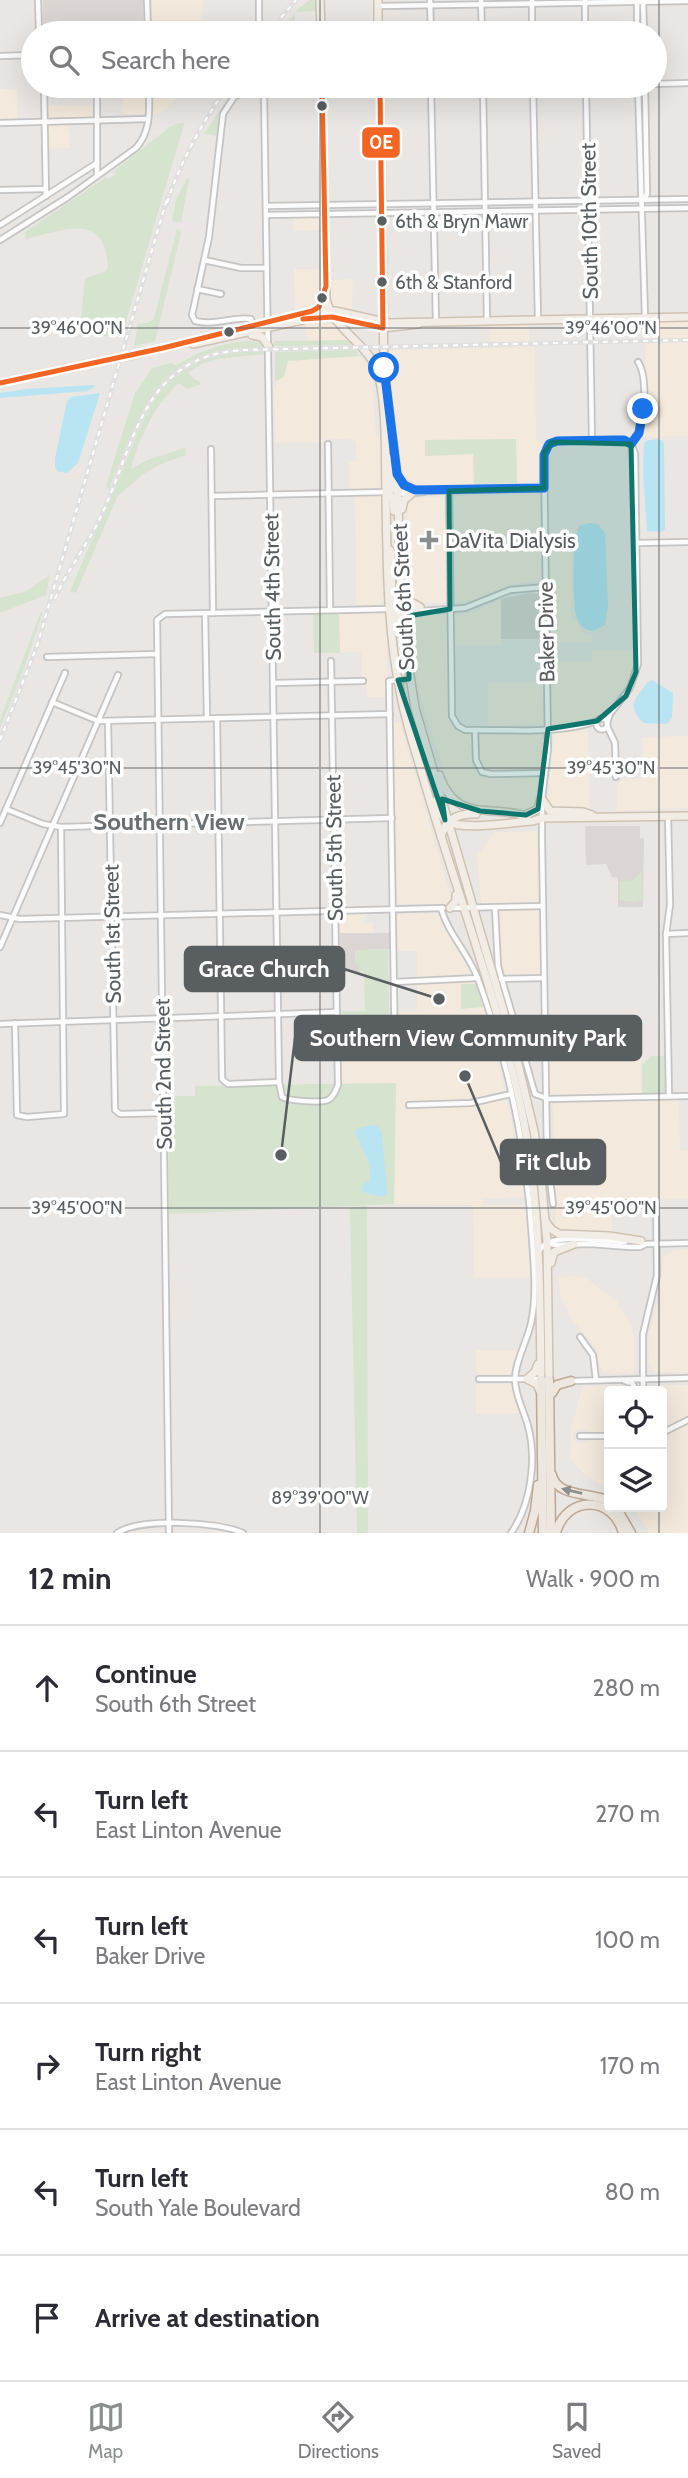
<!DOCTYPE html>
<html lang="en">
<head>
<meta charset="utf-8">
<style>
  body { margin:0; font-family:Cabin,sans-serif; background:#f7f7f7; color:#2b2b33 }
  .controls { position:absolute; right:21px; bottom:21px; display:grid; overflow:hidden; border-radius:7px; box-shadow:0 7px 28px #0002 }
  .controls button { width:63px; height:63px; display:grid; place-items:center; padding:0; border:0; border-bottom:2px solid #e1e1e2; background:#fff; color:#2b2b33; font:35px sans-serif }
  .stop { position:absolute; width:21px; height:21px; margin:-16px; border:5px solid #1a73e8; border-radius:50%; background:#fff }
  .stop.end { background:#1a73e8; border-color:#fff; box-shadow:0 2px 7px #0008 }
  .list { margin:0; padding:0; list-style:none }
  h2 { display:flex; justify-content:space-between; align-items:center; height:91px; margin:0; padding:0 28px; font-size:30px }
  h2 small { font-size:23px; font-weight:400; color:#7c7c81 }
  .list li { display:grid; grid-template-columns:46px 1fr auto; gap:21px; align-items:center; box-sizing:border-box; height:126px; padding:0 28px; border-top:2px solid #e1e1e2 }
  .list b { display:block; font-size:26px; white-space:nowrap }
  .list p { margin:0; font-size:23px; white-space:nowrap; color:#7c7c81 }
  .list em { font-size:23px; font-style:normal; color:#7c7c81 }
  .icon { flex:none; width:38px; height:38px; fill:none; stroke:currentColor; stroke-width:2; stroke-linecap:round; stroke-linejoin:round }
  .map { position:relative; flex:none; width:688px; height:1533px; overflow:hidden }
  .search { position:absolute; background:#fff; box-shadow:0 7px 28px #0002; left:21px; right:21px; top:21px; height:77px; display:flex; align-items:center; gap:18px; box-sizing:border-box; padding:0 24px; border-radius:38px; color:#7c7c81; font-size:26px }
  .sheet { height:847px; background:#fff }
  nav { display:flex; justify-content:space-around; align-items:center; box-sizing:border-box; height:98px; border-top:2px solid #e1e1e2; background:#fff; font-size:19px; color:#7c7c81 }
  nav a { display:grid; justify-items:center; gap:4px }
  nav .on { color:#8b8e8e }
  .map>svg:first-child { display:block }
  .commercial { fill:#f3e9dc }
  .education { fill:#dbd6d3 }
  .green { fill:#d5e3cf }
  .water { fill:#b9e4f2 }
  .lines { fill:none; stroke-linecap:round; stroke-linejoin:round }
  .minor-casing { stroke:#c5c4c4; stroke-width:8 }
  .major-casing { stroke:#cfc2b3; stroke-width:10 }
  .highway-casing { stroke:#bda894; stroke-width:11 }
  .minor { stroke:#fcfbfb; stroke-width:4.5 }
  .major { stroke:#f1ede6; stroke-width:7 }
  .highway { stroke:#ede7e0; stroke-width:8 }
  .rail-casing { stroke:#e0e0e0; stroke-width:4.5 }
  .rail { stroke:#fff; stroke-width:2; stroke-dasharray:5; stroke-linecap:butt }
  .major-bridge-casing { stroke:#cfc2b3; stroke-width:10; stroke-linecap:butt }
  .major-bridge { stroke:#f1ede6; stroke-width:7 }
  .bus-1-casing { stroke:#fff; stroke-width:10 }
  .bus-1 { stroke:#f26522; stroke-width:5 }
  .oneway { fill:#8d8e8d }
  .route { stroke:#1a73e8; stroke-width:9 }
  .marked { fill:#0f766e; fill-opacity:0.2; stroke:#0f766e; stroke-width:5; stroke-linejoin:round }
  .ticks { fill:none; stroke:#595e61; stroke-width:2; stroke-opacity:0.45 }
  .bus-dot { fill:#595e61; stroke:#fff; stroke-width:2.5 }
  .poi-dot { fill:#8b8e8e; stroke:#fff; stroke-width:2.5 }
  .labels { text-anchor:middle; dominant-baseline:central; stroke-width:7; stroke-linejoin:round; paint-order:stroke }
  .bus-label { font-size:19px; fill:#595e61; stroke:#fff; text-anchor:start }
  .street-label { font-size:21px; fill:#595e61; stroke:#fff }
  .poi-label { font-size:21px; fill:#595e61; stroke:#fff; text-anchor:start }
  .quarter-label { font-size:24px; font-weight:bold; fill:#6a7072; stroke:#fff }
  .ticks-label { font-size:18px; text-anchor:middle; fill:#595e61; stroke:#fff; stroke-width:7; stroke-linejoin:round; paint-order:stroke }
  .leader { fill:none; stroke:#595e61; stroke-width:2.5 }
  .callout-dot { fill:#595e61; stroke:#fff; stroke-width:2.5 }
  .callout { fill:#595e61; stroke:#595e61; stroke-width:2.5 }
  .callout-label { font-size:23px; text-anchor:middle; font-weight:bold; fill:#fff }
  .line-badge { stroke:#fff; stroke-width:2.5 }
  .badge-label { font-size:19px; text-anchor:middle; font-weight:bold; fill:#fff }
</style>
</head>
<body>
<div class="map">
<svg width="688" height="1533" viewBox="0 0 688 1533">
  <rect width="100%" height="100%" fill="#e9e6e3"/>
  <g class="commercial">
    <polygon points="152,0 204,0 199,33 152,33"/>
    <polygon points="123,86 184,86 172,104 158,114 123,114"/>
    <polygon points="0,89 17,89 18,119 0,119"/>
    <polygon points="47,105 95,105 95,114 93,117 47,118"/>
    <polygon points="46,123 68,123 70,148 47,149"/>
    <polygon points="319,216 319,230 294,231 294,217"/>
    <polygon points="294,269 320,269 321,297 315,306 295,311"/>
    <polygon points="353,279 352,311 334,307 331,298 330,280"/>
    <polygon points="314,321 330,322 349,341 308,342 304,323"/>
    <polygon points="688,321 688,436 643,437 643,419 646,405 645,322"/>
    <polygon points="529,324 529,342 490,343 490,324"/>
    <polygon points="535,347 536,438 544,444 540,454 539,479 532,483 428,486 415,484 402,475 392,405 388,350"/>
    <polygon points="360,356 371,368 376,434 381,439 382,486 378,489 349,490 349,462 356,461 356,442 348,439 330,439 330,442 275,443 274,390 287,361"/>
    <polygon points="540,494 542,581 512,584 478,599 454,603 452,505 454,499 459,496"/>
    <polygon points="355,495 380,495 382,498 383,602 380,605 356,605"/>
    <polygon points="444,496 446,603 417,603 412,600 409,593 407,506 409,501 415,498"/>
    <polygon points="571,549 572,616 584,633 593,636 593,642 550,642 549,550"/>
    <polygon points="501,599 502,645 455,645 454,615 478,610"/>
    <polygon points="369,611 382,612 387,620 387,697 367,697 366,684 362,678 361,652 340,653 339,612"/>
    <polygon points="418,615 447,615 449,718 455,730 471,735 472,767 489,777 538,777 534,809 474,805 458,798 450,790 420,697 416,672 409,625 413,618"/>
    <polygon points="592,650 635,650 634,667 625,691 610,708 595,718 573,724 552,724 551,661 591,661"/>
    <polygon points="544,682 544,724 488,726 488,683"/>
    <polygon points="400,722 451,897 448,904 397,904 393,723"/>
    <polygon points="588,729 590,808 550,808 547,801 554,733"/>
    <polygon points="542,732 543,747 542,764 539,769 490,771 480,766 480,733"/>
    <polygon points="688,736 688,808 617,811 617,785 623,779 643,779 643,737"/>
    <polygon points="537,831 538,903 481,903 477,856 494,832"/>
    <polygon points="520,909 535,909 540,913 541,973 539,976 504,976 500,968 497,915 501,910"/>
    <polygon points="438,913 477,982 492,1034 508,1103 525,1197 483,1199 483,1205 527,1205 530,1277 474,1278 473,1205 394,1204 396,1084 341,1084 343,1052 390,1051 390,1012 417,1011 417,951 395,951 396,914"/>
    <polygon points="365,914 365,923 373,923 373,933 340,933 340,915"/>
    <polygon points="641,1044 641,1094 551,1096 548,1090 548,1046"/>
    <polygon points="679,1098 680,1150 688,1150 688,1199 612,1201 612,1230 614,1234 556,1229 553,1102"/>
    <polygon points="688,1249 688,1372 654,1372 649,1363 648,1340 661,1289 663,1256 672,1251"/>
    <polygon points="572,1276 585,1277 617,1301 630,1323 635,1342 634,1374 604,1373 602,1371 595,1347 573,1321 561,1297 558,1277"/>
    <polygon points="475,1350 520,1350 510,1375 477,1375"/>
    <polygon points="476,1384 511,1384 521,1413 476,1414"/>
    <polygon points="659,1385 688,1385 688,1533 649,1533 633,1507 662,1507 662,1391 650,1391 652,1387"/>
    <polygon points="583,1386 631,1386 634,1391 609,1391 609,1432 591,1432 582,1428 573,1433 574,1440 580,1444 591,1440 609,1440 609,1488 584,1475 571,1459 571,1428"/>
  </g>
  <g class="education">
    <polygon points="43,0 143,0 144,33 43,33"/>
    <polygon points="529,593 542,594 543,639 501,639 501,599"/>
    <polygon points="585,826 640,826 640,838 644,838 643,907 618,907 618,878 612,877 606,864 586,865"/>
    <polygon points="340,933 390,933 390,949 371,949 356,963 359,963 359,972 341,972"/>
  </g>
  <g class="green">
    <path d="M310,0H315L316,11L295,12V33H281C291,18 294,10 310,0Z"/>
    <path d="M236,86H248L249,90C224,94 221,114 219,136L204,134Z"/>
    <path d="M180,123L184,124L122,335L79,337L85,279L106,271L108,267C105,211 64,230 26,239L25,232L105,178L109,179L116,174L114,171L170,127Z"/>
    <polygon points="187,178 189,179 181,223 172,221 176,200"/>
    <polygon points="177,229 181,233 155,341 134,346 138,324 147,323 154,319"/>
    <polygon points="349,340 353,345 273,346 274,341"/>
    <path d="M247,341L260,342L263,348C157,344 144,408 109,489L106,486L135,393L152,368L171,363L175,366C197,352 221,343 247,341Z"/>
    <polygon points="356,350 359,356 288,361 284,377 276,381 275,380 275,352"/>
    <path d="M264,351V354L217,359L204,363L188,372L194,379L201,382L199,385L187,389L179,383C154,405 139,438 131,469L150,459L185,448L186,455L161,464L143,474L117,497L76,593L70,591C88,549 106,508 124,467C145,416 159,368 221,354C235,351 250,352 264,351Z"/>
    <polygon points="516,439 517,483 474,484 473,454 425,456 425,440"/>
    <polygon points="50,575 46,595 0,613 0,598 27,591"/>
    <polygon points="41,611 42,614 24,669 0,728 0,720"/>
    <polygon points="313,612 339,612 340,653 314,653"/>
    <polygon points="639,873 642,873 642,900 634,902 620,900 620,881 634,880"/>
    <polygon points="388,949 390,1051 343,1052 342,1011 365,1011 364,972 359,972 359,964 355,963 355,950"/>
    <polygon points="461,984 476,984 483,1007 461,1009"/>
    <polygon points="651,1056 666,1056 667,1094 642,1094 642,1065"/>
    <polygon points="396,1083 394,1204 169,1214 168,1096 195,1096 195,1086"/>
    <polygon points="367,1206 368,1530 367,1533 357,1533 350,1207"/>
  </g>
  <g class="water">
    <polygon points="92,385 96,386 87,391 0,398 0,393 26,389"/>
    <polygon points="100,393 78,463 67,473 58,471 55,467 55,458 67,401 71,397"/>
    <polygon points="656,439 663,441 664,446 665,529 662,532 647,531 643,474 644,444 646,441"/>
    <path d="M590,523L598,524L605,533L608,604L605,625L593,631C585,630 579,626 577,618C572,604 572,539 579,526Z"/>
    <path d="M652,680L673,693L672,718L667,724L644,723C626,706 635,699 648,682Z"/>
    <path d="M372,1125L379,1127L382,1135L387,1193L382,1197L361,1191L363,1185L369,1181C374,1162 360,1149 355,1132L357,1129Z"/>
  </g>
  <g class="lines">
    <defs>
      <g id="minor">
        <polyline points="38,0 39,33"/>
        <polyline points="147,0 148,33"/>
        <polyline points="430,0 431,33"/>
        <polyline points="481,0 482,33"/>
        <polyline points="532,0 532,33"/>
        <polyline points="643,0 644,33"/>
        <polyline points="585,1 585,33"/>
        <polyline points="637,1 637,33"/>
        <polyline points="379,6 688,1"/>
        <polyline points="259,21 259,0"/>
        <polyline points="0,56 33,55"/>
        <polyline points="655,84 688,83"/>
        <polyline points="44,86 46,196"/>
        <polyline points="97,86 97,175"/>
        <polyline points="533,86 538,319"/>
        <polyline points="586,86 592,440"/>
        <polyline points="638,86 645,317"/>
        <polyline points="431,87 436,322"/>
        <polyline points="483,87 487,321"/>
        <path d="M264,92L279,1082L282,1097C288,1101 321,1103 328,1100C334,1097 336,1090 338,1085L331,661"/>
        <polyline points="0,123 148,119"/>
        <polyline points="0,190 46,189"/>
        <polyline points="644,199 647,194 645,86"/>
        <polyline points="266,206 688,199"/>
        <polyline points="266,215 688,208"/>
        <polyline points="0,225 97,163"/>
        <path d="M0,240L68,197L136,148C152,130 149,108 149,86"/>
        <polyline points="204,260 241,268 267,268"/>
        <polyline points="197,289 221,294"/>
        <path d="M254,326L251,319C234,316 217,326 195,321L192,315L209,237L223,114L234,97L242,93L542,86"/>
        <polyline points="328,444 330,610"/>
        <path d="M631,444C634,439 639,435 640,430C644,413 648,377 638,362"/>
        <polyline points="211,449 213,613"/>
        <path d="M449,491L452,716L458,726L465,730C506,729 559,735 597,721"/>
        <polyline points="398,492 544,488"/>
        <polyline points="399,492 404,494 424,492"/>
        <polyline points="212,496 386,492"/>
        <polyline points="636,543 688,542"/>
        <polyline points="401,609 420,611 465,608 510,590 546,587"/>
        <polyline points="205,613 207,718"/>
        <polyline points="47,657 157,654"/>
        <polyline points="273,683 363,681"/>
        <polyline points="52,702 98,721 390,714"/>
        <polyline points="217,718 222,1079 228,1084 279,1082"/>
        <circle cx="602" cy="724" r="5.5"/>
        <polyline points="108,721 115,1110 120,1114 164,1113"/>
        <polyline points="607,723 610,714 630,688 638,664 635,453 631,444"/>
        <polyline points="607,726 615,743 616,777"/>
        <polyline points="475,730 476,760 482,772 491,774 545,773"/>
        <polyline points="6,809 43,824 61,827 392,818"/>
        <polyline points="668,816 670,905 666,934 669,1096"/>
        <polyline points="0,823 65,673"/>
        <path d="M441,908C448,934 469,954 478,979C508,1061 527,1151 532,1239C534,1266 537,1296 531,1323C527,1342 515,1361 515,1380C515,1395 524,1411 528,1426C537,1459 531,1505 511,1533"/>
        <polyline points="452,908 543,906"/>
        <polyline points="495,908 498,966 535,1094 549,1099 688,1096"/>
        <polyline points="0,915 20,919 443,908"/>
        <polyline points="666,934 688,933"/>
        <polyline points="0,947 118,675"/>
        <polyline points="501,979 544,978"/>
        <polyline points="394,982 478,978"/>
        <polyline points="15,1023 17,1115 27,1117 64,1114 61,827"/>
        <polyline points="0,1024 337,1012"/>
        <polyline points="394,1034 494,1031"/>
        <polyline points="395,1055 389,681 409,679"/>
        <polyline points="409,1105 471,1103 511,1094"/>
        <polyline points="614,1203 656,1203 657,1275 643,1334 643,1391"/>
        <polyline points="553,1204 547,1154 542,841 542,799 548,749 544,455 547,446 557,441 621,440 631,444"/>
        <polyline points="548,1243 556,1245 591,1244 629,1247 640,1247 646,1244 688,1243"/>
        <path d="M540,1250C550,1231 605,1242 625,1242"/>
        <polyline points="580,1337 593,1355 596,1380"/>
        <polyline points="479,1379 541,1379"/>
        <polyline points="571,1381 688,1378"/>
        <polyline points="625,1381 632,1383 637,1391"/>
        <polyline points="662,1433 688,1420"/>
        <polyline points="580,1436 609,1436"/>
        <path d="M117,1533C140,1518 217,1521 243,1533"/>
        <polyline points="169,1533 157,620 165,614 388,609"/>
      </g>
      <g id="major">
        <polyline points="320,0 321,33"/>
        <polyline points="378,0 378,33"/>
        <path d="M322,86L326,299C334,332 371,344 379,376C387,414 385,455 386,494C387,564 387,632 402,701C408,730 418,759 426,787C456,889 494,990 518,1094C540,1188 540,1283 541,1379"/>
        <polyline points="380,86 384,368 397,474 402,625 415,708 514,1047 534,1131 540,1167 547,1242 549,1380"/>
        <polyline points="252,335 262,337 269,347"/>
        <polyline points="193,344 316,317 340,318 383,328 418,324"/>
        <polyline points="142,353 317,311 335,311 389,323 688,317"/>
        <polyline points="0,383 102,361"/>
        <polyline points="388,458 391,485 398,492"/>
        <polyline points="397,475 404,485 415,490"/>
        <polyline points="389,492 393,501 394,511"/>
        <polyline points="402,509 404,500 411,494"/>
        <path d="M390,550C394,567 386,598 401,609"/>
        <polyline points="404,588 407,600 420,607"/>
        <polyline points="389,609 395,613 398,633"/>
        <polyline points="406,626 408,616 416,611"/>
        <path d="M439,775C457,822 484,805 522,815"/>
        <polyline points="542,799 550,811 583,812 592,815"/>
        <path d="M435,801C438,809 440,816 447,821C462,831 513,822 533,821L542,818L688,816"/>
        <polyline points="526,815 538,809 541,799"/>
        <path d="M441,837C445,819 458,813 476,814"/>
        <polyline points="450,908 456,901 456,895"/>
        <polyline points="546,1222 551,1229 559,1234 609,1236 641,1241"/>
        <polyline points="551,1263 554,1252 574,1244"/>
        <polyline points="538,1364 535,1372 527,1379 537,1384 541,1394"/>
      </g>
      <g id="highway">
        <polyline points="541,1379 543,1533"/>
        <polyline points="549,1380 551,1533"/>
        <polyline points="552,1393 557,1385 571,1381"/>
        <path d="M552,1475C557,1498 592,1492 609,1501"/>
        <polyline points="616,1507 631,1533"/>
        <polyline points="529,1533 535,1511 538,1485"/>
        <path d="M556,1533C566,1495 613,1495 623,1533"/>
      </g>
    </defs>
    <use href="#minor" class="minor-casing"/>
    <use href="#major" class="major-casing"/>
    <use href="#highway" class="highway-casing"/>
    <use href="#minor" class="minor"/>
    <use href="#major" class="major"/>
    <use href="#highway" class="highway"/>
    <defs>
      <g id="rail">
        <polyline points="268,33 296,0"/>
        <path d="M167,203C181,160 202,123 228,86"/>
        <path d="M55,599C66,572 84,550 97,524C136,448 138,356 244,350L688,340"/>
        <polyline points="0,740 37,646 168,195"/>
      </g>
    </defs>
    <use href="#rail" class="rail-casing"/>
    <use href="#rail" class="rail"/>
    <defs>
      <polyline id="major-bridge" points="102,361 142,353"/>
    </defs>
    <use href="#major-bridge" class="major-bridge-casing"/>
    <use href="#major-bridge" class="major-bridge"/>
    <defs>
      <g id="bus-1">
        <polyline points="303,319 332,317 383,328 380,86"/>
        <polyline points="0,383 163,348 312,311 319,307 326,286 322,86"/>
      </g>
    </defs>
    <use href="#bus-1" class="bus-1-casing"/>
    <use href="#bus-1" class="bus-1"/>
  </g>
  <defs><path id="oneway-solid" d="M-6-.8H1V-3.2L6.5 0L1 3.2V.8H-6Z" transform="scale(1.75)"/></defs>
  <use class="oneway" href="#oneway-solid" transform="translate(572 1491) rotate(-167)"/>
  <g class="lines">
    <polyline class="route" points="384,368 397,474 404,485 415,490 544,488 544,455 549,444 557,441 615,440 624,440 631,444 639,433 643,409"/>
  </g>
  <path class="marked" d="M552,442L631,444L636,672L626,696L597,721L548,729L538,809L526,815L480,811L442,799L445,820L398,680L409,679L408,616L450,609L449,491L544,488V453Z"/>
  <path class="ticks" d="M320,0V33M659,0V1391M320,86V1533M0,328H688M0,768H688M0,1208H688M659,1507V1533"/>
  <g class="bus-dot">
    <circle cx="322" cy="106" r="6"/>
    <circle cx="382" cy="221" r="6"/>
    <circle cx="382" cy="282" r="6"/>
    <circle cx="322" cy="298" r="6"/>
    <circle cx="229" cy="332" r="6"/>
  </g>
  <path class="poi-dot" d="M425.5 529.5h7v7h7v7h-7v7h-7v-7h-7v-7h7z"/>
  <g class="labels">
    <g class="bus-label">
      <text x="395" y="221">6th &amp; Bryn Mawr</text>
      <text x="395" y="282">6th &amp; Stanford</text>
    </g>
    <g class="street-label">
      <text transform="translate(589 221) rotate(-91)">South 10th Street</text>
      <text transform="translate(272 587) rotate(-91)">South 4th Street</text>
      <text transform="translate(403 597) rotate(-93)">South 6th Street</text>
      <text transform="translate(546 632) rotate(-91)">Baker Drive</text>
      <text transform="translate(334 848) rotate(-91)">South 5th Street</text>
      <text transform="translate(112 934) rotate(-91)">South 1st Street</text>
      <text transform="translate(163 1074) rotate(-91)">South 2nd Street</text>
    </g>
    <g class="poi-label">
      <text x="445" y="540">DaVita Dialysis</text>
    </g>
    <g class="quarter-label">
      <text x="169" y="821">Southern View</text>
    </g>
  </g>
  <g class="ticks-label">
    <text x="77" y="334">39°46'00"N</text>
    <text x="611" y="334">39°46'00"N</text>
    <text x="77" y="774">39°45'30"N</text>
    <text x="611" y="774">39°45'30"N</text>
    <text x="77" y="1214">39°45'00"N</text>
    <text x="611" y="1214">39°45'00"N</text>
    <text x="320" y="1504">89°39'00"W</text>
  </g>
  <path class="leader" d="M439 999L344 969M281 1155L295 1038M465 1076L501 1162"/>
  <g class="callout-dot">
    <circle cx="439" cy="999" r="7"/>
    <circle cx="281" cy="1155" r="7"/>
    <circle cx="465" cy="1076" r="7"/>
  </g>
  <g class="callout">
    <rect x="185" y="947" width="159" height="44" rx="7"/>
    <rect x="295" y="1016" width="346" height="44" rx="7"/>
    <rect x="501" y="1140" width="104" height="44" rx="7"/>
  </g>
  <g class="callout-label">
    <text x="264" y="977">Grace Church</text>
    <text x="468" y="1046">Southern View Community Park</text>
    <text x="553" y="1170">Fit Club</text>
  </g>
  <rect class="line-badge" x="361" y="126" width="40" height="33" rx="7" fill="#f26522"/>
  <g class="badge-label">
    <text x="381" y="149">0E</text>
  </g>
</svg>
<div class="controls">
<button><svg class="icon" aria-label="locate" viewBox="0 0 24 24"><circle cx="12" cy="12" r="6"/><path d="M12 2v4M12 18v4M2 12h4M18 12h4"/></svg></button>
<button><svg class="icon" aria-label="layers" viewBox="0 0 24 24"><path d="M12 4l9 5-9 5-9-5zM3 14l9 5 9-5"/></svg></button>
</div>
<div class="stop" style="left:384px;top:368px"></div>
<div class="stop end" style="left:643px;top:409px"></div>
<div class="search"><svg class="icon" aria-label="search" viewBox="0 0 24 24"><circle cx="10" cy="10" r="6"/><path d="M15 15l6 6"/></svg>Search here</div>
</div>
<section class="sheet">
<h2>12 min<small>Walk · 900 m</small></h2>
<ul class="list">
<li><svg class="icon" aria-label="ahead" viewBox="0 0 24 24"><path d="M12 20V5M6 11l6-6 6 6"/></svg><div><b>Continue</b><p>South 6th Street</p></div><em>280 m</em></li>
<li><svg class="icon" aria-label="left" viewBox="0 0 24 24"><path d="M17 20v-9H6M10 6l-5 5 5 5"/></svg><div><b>Turn left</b><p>East Linton Avenue</p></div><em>270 m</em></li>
<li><svg class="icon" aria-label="left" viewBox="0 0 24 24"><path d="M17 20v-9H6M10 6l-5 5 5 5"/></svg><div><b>Turn left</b><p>Baker Drive</p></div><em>100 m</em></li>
<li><svg class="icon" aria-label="right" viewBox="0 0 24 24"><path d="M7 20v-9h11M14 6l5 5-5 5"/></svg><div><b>Turn right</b><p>East Linton Avenue</p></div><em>170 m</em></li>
<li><svg class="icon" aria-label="left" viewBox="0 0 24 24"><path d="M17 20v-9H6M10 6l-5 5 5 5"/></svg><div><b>Turn left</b><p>South Yale Boulevard</p></div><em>80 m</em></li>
<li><svg class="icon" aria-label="arrive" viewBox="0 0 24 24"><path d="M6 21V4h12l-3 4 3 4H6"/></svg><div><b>Arrive at destination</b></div></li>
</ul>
</section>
<nav>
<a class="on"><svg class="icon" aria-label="map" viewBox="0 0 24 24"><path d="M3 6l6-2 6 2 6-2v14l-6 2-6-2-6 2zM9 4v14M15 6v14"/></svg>Map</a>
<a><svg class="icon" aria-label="directions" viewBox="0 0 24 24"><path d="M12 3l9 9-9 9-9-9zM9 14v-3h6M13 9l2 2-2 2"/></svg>Directions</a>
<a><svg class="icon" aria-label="saved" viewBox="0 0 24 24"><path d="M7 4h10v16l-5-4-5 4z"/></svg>Saved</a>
</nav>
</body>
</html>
